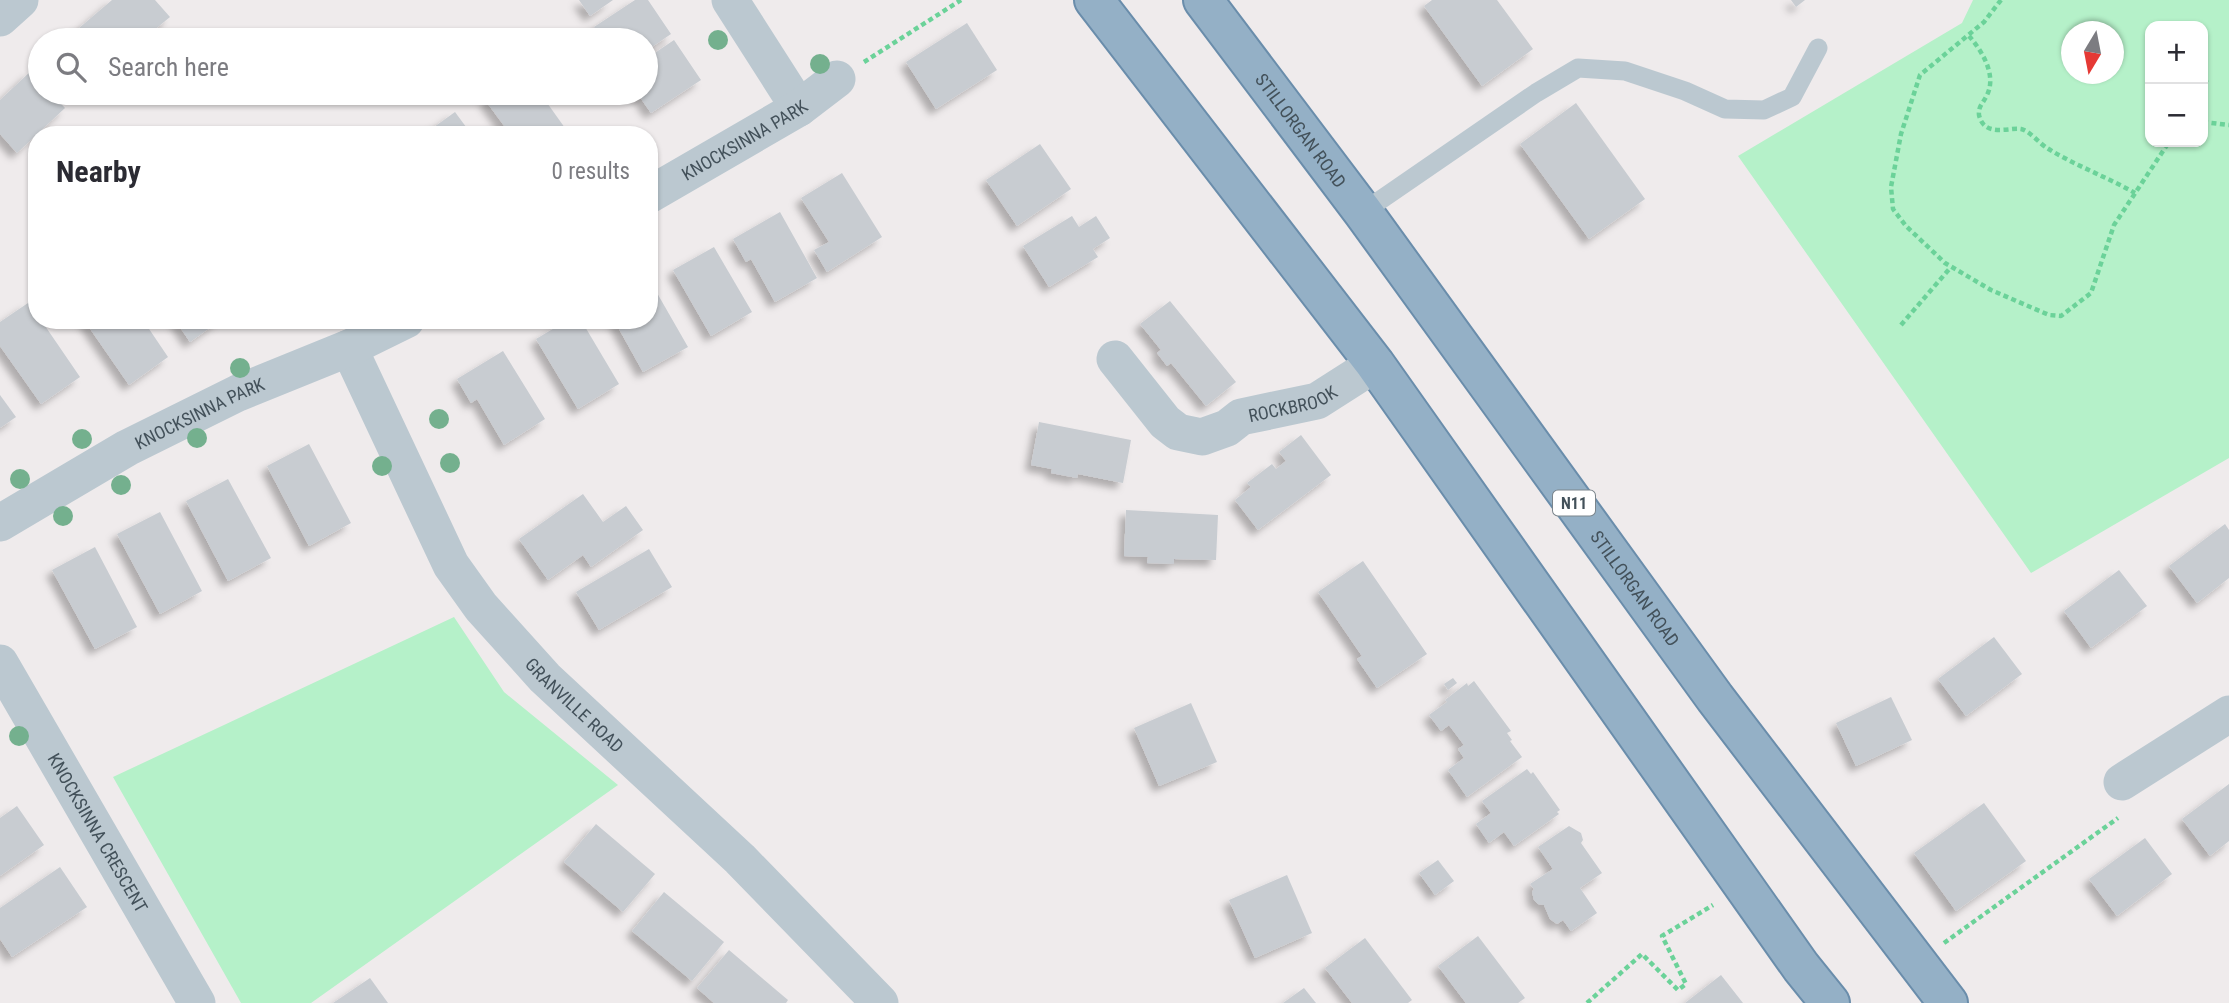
<!DOCTYPE html>
<html lang="en">
<head>
<meta charset="utf-8">
<style>
  body { margin:0; font-family:"Roboto Condensed",sans-serif; background:#f7f7f7; color:#2b2b33 }
  .controls { position:absolute; right:21px; top:21px; display:grid; overflow:hidden; border-radius:14px; box-shadow:0 2px 5px #0004 }
  .controls button { width:63px; height:63px; display:grid; place-items:center; padding:0; border:0; border-bottom:2px solid #e1e1e2; background:#fff; color:#2b2b33; font:35px sans-serif }
  .compass { position:absolute; left:2061px; top:21px; width:63px; height:63px; border-radius:50%; background:#fff; box-shadow:0 2px 5px #0004; rotate:190deg }
  .list { margin:0; padding:0; list-style:none }
  h2 { display:flex; justify-content:space-between; align-items:center; height:91px; margin:0; padding:0 28px; font-size:30px }
  h2 small { font-size:23px; font-weight:400; color:#7c7c81 }
  .icon { flex:none; width:38px; height:38px; fill:none; stroke:currentColor; stroke-width:2; stroke-linecap:round; stroke-linejoin:round }
  .map { position:relative; flex:none; width:2229px; height:1003px; overflow:hidden }
  .search { position:absolute; background:#fff; box-shadow:0 2px 5px #0004; left:28px; top:28px; width:630px; height:77px; display:flex; align-items:center; gap:18px; box-sizing:border-box; padding:0 24px; border-radius:38px; color:#7c7c81; font-size:26px }
  .panel { position:absolute; background:#fff; box-shadow:0 2px 5px #0004; left:28px; top:126px; width:630px; height:203px; border-radius:28px }
  .map>svg:first-child { display:block }
  .green { fill:#b5f1c9; fill-rule:evenodd }
  .building { fill:#c8ccd1; filter:url(#shadow) }
  .lines { fill:none; stroke-linecap:round; stroke-linejoin:round }
  .trunk-casing { stroke:#6a8dab; stroke-width:42 }
  .path { stroke:#6bd299; stroke-width:4.5; stroke-dasharray:5 3.5; stroke-linecap:butt }
  .service { stroke:#bbc8d0; stroke-width:19 }
  .minor { stroke:#bbc8d0; stroke-width:37 }
  .trunk { stroke:#94b0c6; stroke-width:38 }
  .tree { fill:#74b08e }
  .labels { text-anchor:middle; dominant-baseline:central; stroke-width:5; stroke-linejoin:round; paint-order:stroke }
  .shield { fill:#fff; stroke:#7b858c; stroke-width:2 }
  .shield-label { font-size:16px; font-weight:bold; fill:#43515a }
  .street-label { font-size:18px; fill:#43515a; stroke:#fff }
</style>
</head>
<body>
<div class="map">
<svg width="2229" height="1003" viewBox="0 0 2229 1003">
  <defs>
    <filter id="shadow"><feDropShadow dx="-6" dy="6" stdDeviation="3.5" flood-color="#0004"/></filter>
  </defs>
  <rect width="100%" height="100%" fill="#efebec"/>
  <g class="green">
    <path d="M1973,0H2229V458L2031,573L1738,156L1962,23ZM2150,26H2203V142H2150ZM2072,32H2114V74H2072Z"/>
    <polygon points="454,617 504,692 618,785 311,1003 241,1003 113,777"/>
  </g>
  <g class="building">
    <polygon points="112,0 155,0 170,17 142,40 65,40"/>
    <polygon points="579,0 613,0 590,16"/>
    <polygon points="635,0 648,0 671,34 646,51 646,40 603,40 594,27"/>
    <polygon points="1432,0 1497,0 1533,49 1482,86 1424,6"/>
    <polygon points="1791,0 1805,0 1796,7"/>
    <polygon points="967,23 997,70 936,109 906,62"/>
    <polygon points="674,40 701,80 651,113 637,93 646,93 646,59"/>
    <polygon points="31,71 40,81 40,93 51,93 65,108 17,153 0,134 0,100"/>
    <polygon points="495,93 540,93 570,135 511,135 485,100"/>
    <polygon points="1576,103 1645,199 1589,239 1520,144"/>
    <polygon points="455,112 472,135 423,135"/>
    <polygon points="1040,144 1071,189 1017,226 986,180"/>
    <polygon points="842,173 882,237 827,272 814,250 829,242 801,198"/>
    <polygon points="780,212 817,278 775,302 751,259 746,262 733,239"/>
    <polygon points="1072,216 1079,227 1096,216 1110,238 1093,249 1098,257 1049,287 1023,246"/>
    <polygon points="714,247 752,312 711,336 673,270"/>
    <polygon points="649,279 688,347 643,372 614,320 649,320"/>
    <polygon points="1170,301 1236,382 1206,406 1171,363 1167,366 1157,353 1161,350 1140,324"/>
    <polygon points="28,303 37,314 37,320 41,320 80,377 41,404 0,346 0,322"/>
    <polygon points="84,320 143,320 168,357 129,385"/>
    <polygon points="175,320 221,320 190,342"/>
    <polygon points="568,320 581,320 619,384 578,409 536,339"/>
    <polygon points="503,351 545,419 504,445 477,399 471,403 457,379"/>
    <polygon points="0,395 16,417 0,428"/>
    <polygon points="1039,422 1131,440 1123,483 1078,474 1077,478 1051,473 1052,469 1031,465"/>
    <polygon points="1301,435 1331,475 1258,530 1235,500 1251,487 1247,483 1272,464 1276,469 1286,461 1279,452"/>
    <polygon points="309,444 351,523 309,546 267,466"/>
    <polygon points="228,479 271,558 228,581 186,501"/>
    <polygon points="583,494 603,522 626,506 643,530 591,567 583,555 548,580 519,539"/>
    <polygon points="1126,510 1218,515 1216,560 1174,559 1174,564 1147,563 1148,557 1124,556"/>
    <polygon points="160,512 202,591 160,614 117,534"/>
    <polygon points="2225,524 2229,530 2229,578 2197,603 2169,566"/>
    <polygon points="95,547 137,627 95,649 52,570"/>
    <polygon points="649,549 672,587 599,630 576,592"/>
    <polygon points="1363,561 1427,654 1377,688 1357,659 1362,656 1318,592"/>
    <polygon points="2119,570 2147,606 2091,648 2064,611"/>
    <polygon points="1994,637 2022,674 1966,716 1938,679"/>
    <polygon points="1453,678 1457,683 1448,690 1444,684"/>
    <polygon points="1474,681 1511,731 1507,733 1512,740 1510,741 1522,757 1467,797 1448,770 1464,758 1458,749 1464,745 1449,725 1441,731 1429,715 1447,702 1445,700 1467,683 1468,686"/>
    <polygon points="1891,697 1912,740 1856,766 1836,723"/>
    <polygon points="1191,703 1217,762 1159,786 1134,728"/>
    <polygon points="1527,769 1531,774 1533,772 1560,810 1557,812 1559,814 1514,846 1504,832 1489,843 1476,824 1491,813 1482,801"/>
    <polygon points="2229,784 2229,841 2210,856 2182,819"/>
    <polygon points="1984,803 2026,861 1956,911 1914,853"/>
    <polygon points="17,806 44,845 0,876 0,818"/>
    <polygon points="596,824 655,874 623,912 564,862"/>
    <polygon points="1569,826 1581,833 1583,840 1581,843 1602,873 1580,888 1597,913 1571,931 1563,920 1557,924 1550,919 1544,905 1538,904 1534,900 1532,892 1534,889 1530,884 1553,869 1538,847"/>
    <polygon points="2145,838 2172,874 2117,916 2089,879"/>
    <polygon points="1438,860 1454,881 1435,895 1419,873"/>
    <polygon points="60,867 87,907 12,957 0,939 0,908"/>
    <polygon points="1287,875 1312,933 1255,958 1229,900"/>
    <polygon points="664,892 724,942 692,981 632,931"/>
    <polygon points="1478,936 1525,998 1518,1003 1466,1003 1438,966"/>
    <polygon points="1365,938 1412,1000 1408,1003 1352,1003 1325,968"/>
    <polygon points="729,950 788,1000 786,1003 714,1003 697,988"/>
    <polygon points="1721,975 1743,1003 1685,1003"/>
    <polygon points="370,978 388,1003 333,1003"/>
    <polygon points="1304,988 1316,1003 1283,1003"/>
  </g>
  <g class="lines">
    <defs>
      <g id="trunk">
        <polyline points="1094,0 1375,364 1801,967 1830,1003"/>
        <path id="s6" d="M1203,0L1363,212L1715,698L1948,1003"/>
      </g>
    </defs>
    <use href="#trunk" class="trunk-casing"/>
    <g class="path">
      <polyline points="2001,0 1984,22 1920,75 1901,134 1891,187 1893,209 1906,226 1945,263 1991,290 2049,315 2061,316 2091,293 2114,225 2169,142"/>
      <path d="M1969,36C1982,51 1997,75 1987,95C1984,102 1978,106 1979,115C1984,138 2010,127 2021,129C2030,131 2040,144 2047,148C2074,165 2107,177 2135,193"/>
      <polyline points="864,62 961,0"/>
      <polyline points="2203,88 2207,80"/>
      <polyline points="2203,122 2229,125"/>
      <polyline points="1901,325 1951,267"/>
      <polyline points="1944,943 2118,818"/>
      <polyline points="1587,1003 1642,954 1678,990 1686,984 1662,936 1713,905"/>
    </g>
    <polyline class="service" points="1363,212 1536,93 1578,68 1625,71 1685,91 1725,109 1764,110 1792,97 1818,48"/>
    <g class="minor">
      <polyline points="730,0 799,108"/>
      <polyline points="0,18 20,0"/>
      <path id="s1" d="M649,195L799,108L837,79"/>
      <path id="s2" d="M349,348L451,565L481,607L545,678L740,859L880,1003"/>
      <path id="s3" d="M1115,359L1165,422L1178,432L1202,437L1227,428L1241,417L1317,401L1375,364"/>
      <path id="s4" d="M0,523L127,448L238,393L349,348L406,320"/>
      <path id="s5" d="M0,663L197,1003"/>
      <polyline points="2122,782 2229,714"/>
    </g>
    <use href="#trunk" class="trunk"/>
  </g>
  <g class="tree">
    <circle cx="718" cy="40" r="10"/>
    <circle cx="820" cy="64" r="10"/>
    <circle cx="240" cy="368" r="10"/>
    <circle cx="439" cy="419" r="10"/>
    <circle cx="197" cy="438" r="10"/>
    <circle cx="82" cy="439" r="10"/>
    <circle cx="450" cy="463" r="10"/>
    <circle cx="382" cy="466" r="10"/>
    <circle cx="20" cy="479" r="10"/>
    <circle cx="121" cy="485" r="10"/>
    <circle cx="63" cy="516" r="10"/>
    <circle cx="19" cy="736" r="10"/>
  </g>
  <g class="labels">
    <rect class="shield" x="1553" y="490.5" width="42" height="25" rx="5"/>
    <g class="shield-label">
      <text x="1574" y="503">N11</text>
    </g>
    <g class="street-label">
      <text stroke="none"><textPath href="#s6" startOffset="163">STILLORGAN ROAD</textPath></text>
      <text stroke="none"><textPath href="#s1" startOffset="110">KNOCKSINNA PARK</textPath></text>
      <text stroke="none"><textPath href="#s3" startOffset="219">ROCKBROOK</textPath></text>
      <text stroke="none"><textPath href="#s4" startOffset="228">KNOCKSINNA PARK</textPath></text>
      <text stroke="none"><textPath href="#s6" startOffset="730">STILLORGAN ROAD</textPath></text>
      <text stroke="none"><textPath href="#s2" startOffset="427">GRANVILLE ROAD</textPath></text>
      <text stroke="none"><textPath href="#s5" startOffset="196">KNOCKSINNA CRESCENT</textPath></text>
    </g>
  </g>
</svg>
<div class="controls">
<button>+</button>
<button>−</button>
</div>
<svg class="compass" viewBox="-18 -18 36 36"><path d="M0-13l5 13h-10z" fill="#e53935"/><path d="M0 13l5-13h-10z" fill="#7c7c81"/></svg>
<div class="search"><svg class="icon" aria-label="search" viewBox="0 0 24 24"><circle cx="10" cy="10" r="6"/><path d="M15 15l6 6"/></svg>Search here</div>
<section class="panel">
<h2>Nearby<small>0 results</small></h2>
<ul class="list">
</ul>
</section>
</div>
</body>
</html>
